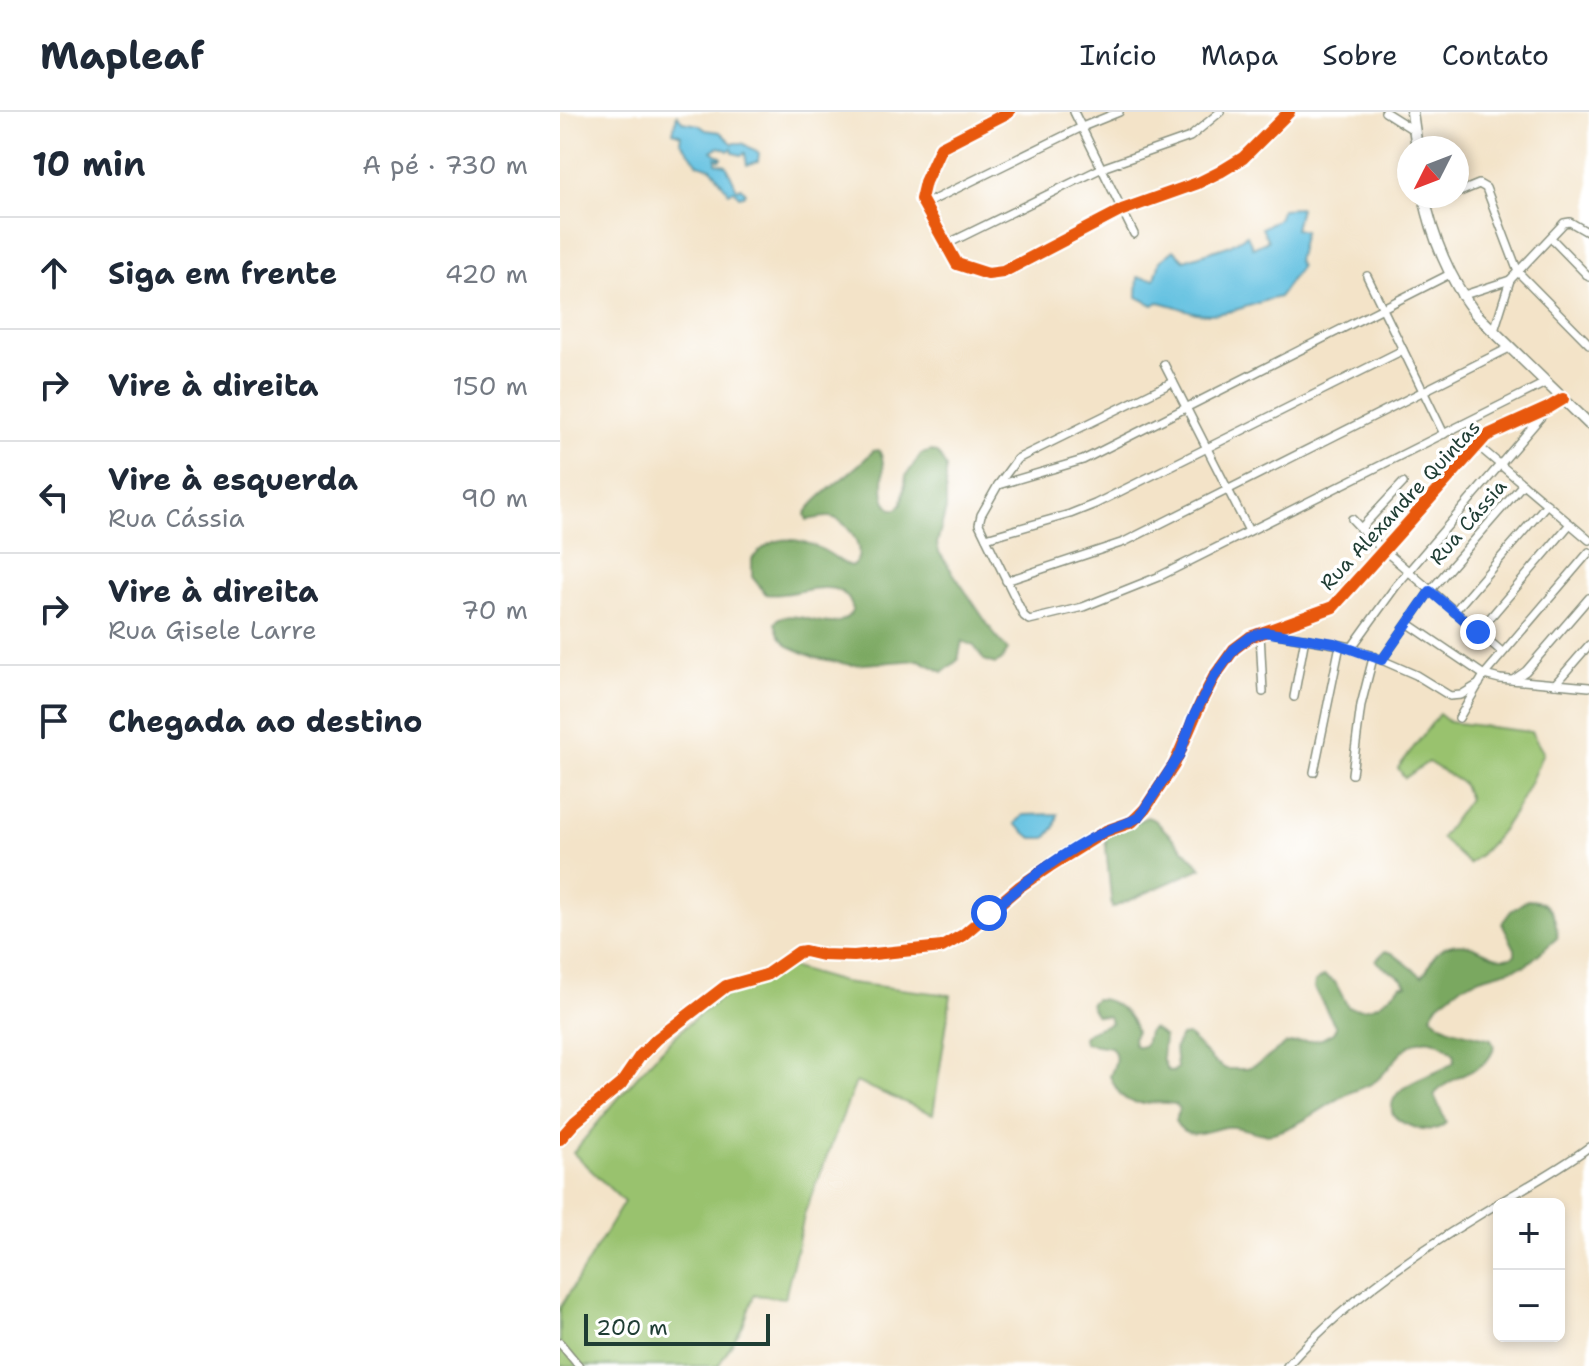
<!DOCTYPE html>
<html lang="pt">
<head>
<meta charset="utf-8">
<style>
  body { margin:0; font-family:"Shantell Sans",sans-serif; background:#f2f2f3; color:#1f2937 }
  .controls { position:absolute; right:24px; bottom:24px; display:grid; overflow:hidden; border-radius:12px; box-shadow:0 4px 12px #0003 }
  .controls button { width:72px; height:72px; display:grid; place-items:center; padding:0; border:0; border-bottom:2px solid #e0e1e3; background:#fff; color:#1f2937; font:40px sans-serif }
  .compass { position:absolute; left:837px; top:24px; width:72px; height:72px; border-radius:50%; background:#fff; box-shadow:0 4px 12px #0003; rotate:228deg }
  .scale { position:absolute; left:24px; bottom:20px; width:186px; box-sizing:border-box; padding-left:8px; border:4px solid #1f3d34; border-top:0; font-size:22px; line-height:28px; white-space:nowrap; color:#1f3d34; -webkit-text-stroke:6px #fff; paint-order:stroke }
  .stop { position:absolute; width:24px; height:24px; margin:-18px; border:6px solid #2563eb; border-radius:50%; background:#fff }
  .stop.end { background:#2563eb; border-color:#fff; box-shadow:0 2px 8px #0008 }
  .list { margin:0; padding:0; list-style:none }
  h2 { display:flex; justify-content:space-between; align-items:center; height:104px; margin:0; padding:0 32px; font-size:34px }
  h2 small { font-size:26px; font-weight:400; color:#747a83 }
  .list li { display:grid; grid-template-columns:52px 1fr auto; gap:24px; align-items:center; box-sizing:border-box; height:112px; padding:0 32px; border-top:2px solid #e0e1e3 }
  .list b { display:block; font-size:30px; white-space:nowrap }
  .list p { margin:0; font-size:26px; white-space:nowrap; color:#747a83 }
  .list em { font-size:26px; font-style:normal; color:#747a83 }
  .icon { flex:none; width:44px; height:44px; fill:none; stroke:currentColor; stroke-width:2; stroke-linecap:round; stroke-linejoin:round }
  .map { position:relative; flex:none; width:1029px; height:1254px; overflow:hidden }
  header { display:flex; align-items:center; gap:48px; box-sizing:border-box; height:112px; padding:0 40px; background:#fff; border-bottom:2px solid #e0e1e3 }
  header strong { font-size:38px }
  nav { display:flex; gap:44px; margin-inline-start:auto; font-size:28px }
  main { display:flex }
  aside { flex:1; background:#fff }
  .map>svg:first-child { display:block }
  .green { fill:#99c26e; stroke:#5c8051; stroke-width:2 }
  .forest { fill:#7aa861; stroke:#4c724a; stroke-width:2 }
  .water { fill:#63c1e1; stroke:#417f8a; stroke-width:2 }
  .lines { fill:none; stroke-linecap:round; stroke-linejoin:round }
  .street-casing { stroke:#89907e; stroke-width:10 }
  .secondary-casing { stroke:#89907e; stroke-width:13 }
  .street { stroke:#fff; stroke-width:7 }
  .secondary { stroke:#fff; stroke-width:10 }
  .cycleway-casing { stroke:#fff; stroke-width:17 }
  .cycleway { stroke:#e8590c; stroke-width:12 }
  .route { stroke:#2563eb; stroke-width:10 }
  .labels { text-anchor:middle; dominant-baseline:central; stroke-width:7; stroke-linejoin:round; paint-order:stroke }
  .street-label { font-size:20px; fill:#1f3d34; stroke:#fff }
</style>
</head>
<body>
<header>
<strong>Mapleaf</strong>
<nav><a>Início</a><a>Mapa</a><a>Sobre</a><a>Contato</a></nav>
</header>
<main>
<aside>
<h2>10 min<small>A pé · 730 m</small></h2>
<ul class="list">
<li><svg class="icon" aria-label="ahead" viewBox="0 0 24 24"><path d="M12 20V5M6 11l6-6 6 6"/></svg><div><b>Siga em frente</b></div><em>420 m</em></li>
<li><svg class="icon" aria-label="right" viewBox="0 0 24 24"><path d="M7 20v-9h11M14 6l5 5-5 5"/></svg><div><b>Vire à direita</b></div><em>150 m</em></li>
<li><svg class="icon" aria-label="left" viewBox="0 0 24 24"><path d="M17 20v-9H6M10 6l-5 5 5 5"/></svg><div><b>Vire à esquerda</b><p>Rua Cássia</p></div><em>90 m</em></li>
<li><svg class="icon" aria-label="right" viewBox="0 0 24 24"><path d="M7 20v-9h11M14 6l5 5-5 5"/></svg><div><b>Vire à direita</b><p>Rua Gisele Larre</p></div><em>70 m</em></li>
<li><svg class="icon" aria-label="arrive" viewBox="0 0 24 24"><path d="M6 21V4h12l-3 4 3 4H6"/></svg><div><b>Chegada ao destino</b></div></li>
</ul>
</aside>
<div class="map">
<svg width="1029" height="1254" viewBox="0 0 1029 1254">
  <rect width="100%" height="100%" fill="#fff"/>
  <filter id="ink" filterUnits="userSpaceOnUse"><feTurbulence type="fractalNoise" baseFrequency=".0125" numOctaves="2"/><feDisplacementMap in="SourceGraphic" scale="16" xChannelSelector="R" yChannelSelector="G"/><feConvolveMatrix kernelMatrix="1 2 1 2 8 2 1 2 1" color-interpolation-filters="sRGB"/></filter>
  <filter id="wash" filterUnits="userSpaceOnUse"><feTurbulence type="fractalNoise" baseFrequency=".006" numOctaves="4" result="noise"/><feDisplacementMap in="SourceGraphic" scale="32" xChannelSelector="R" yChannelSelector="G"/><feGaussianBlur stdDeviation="1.8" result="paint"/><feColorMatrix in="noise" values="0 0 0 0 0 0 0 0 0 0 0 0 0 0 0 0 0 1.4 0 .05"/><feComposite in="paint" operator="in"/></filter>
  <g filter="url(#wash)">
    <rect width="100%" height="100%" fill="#f3e3c8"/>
    <g class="green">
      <path d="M879,602L889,610L971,620L983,640C968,681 943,726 909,752L881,726L909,687L902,671L868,650L845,666L838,656Z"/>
      <path d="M230,855L282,870L391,883L373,1002L296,970L245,1100L225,1186L194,1183L183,1214L158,1254H0V1196L64,1090L13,1041C56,989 119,907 179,875C195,866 214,864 230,855Z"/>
    </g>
    <g class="forest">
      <path d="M319,338C330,357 315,381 331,397H337L342,391L346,364L361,342L372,339L378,342L386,355V397L377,432L379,440L435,523L448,538L441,549L435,552L424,548L414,534L402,529L398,548L383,560L359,548L291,553L253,545L228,534L219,523L215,511L219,506C244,497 276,527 293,498C283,456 232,488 206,482L192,465V447C215,419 242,425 270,442C278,447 283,453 292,454C309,443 290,411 274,406C266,403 255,407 247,408L245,402C257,382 295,360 313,339Z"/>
      <polygon points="587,705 595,708 642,756 552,796 545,724"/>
      <path d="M967,788C990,787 997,805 997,826L966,853L920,866L901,874L879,891L871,903C885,920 912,921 931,927L934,934C929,962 894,959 874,983L886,1010C877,1026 834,1013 832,999C828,970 879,964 894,950L895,943C888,935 874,925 863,928C843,931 831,956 817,968C809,975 799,976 789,981C764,994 741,1014 713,1021C696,1025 681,1012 665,1015C648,1018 627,1031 615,1009L619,997L615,992C582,985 567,1005 550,964C555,953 559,944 551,935L524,931L523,925L528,920L551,911L549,905L536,903L530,892L535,887C553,886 572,902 576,920L573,926L574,933L580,935L585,933L588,920L593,916L604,925L602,946L607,958L613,960L617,956L615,936L621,924L628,923L653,949L666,957H687L700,951L726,932L762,927L773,921L776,915L754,876L755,870L764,864L775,870L788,895C812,901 825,890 841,873H847C840,860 824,859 816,848L825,839L832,841L862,864C871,856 870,844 880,838C912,818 933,857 955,843V837L942,811L951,799Z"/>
    </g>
    <g class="water">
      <path d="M117,3L123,10L139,13L146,18L160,20L172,31H182L199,41L198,49L187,53L185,41L181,43L173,41L172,36L168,39C161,34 158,34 152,39L162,46L159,49L160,47L156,46V51L166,53L177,77L181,75L185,79L184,83L179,84L174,78L169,81L156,62L151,56L138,52L120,29L121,23L113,20Z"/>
      <path d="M740,96L735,117L744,119L737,149L740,155L719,185C691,191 666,206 636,201C624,198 611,192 598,190L593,193L577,185L578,165L595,167L600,149L614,138L624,148L668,134L687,123L693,136L708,129L702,116L718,107L722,97Z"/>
      <polygon points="498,702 495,715 486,726 472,726 455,712 463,703"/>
    </g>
  </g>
  <g filter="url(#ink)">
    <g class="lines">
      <defs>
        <g id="street">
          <polyline points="449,0 381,35 365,70 361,87 397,152 428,162 443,160 562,98 638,71 660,60 683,46 729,0"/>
          <polyline points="514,0 574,122"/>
          <polyline points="825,0 855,19"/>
          <polyline points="897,81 919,72 926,76 958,160 1029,232"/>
          <polyline points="363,93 522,15 559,0"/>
          <polyline points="866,94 890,84"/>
          <polyline points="991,126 1029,165"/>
          <polyline points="385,133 542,56 630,25 660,0"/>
          <polyline points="807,164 884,322"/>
          <polyline points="901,184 950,168"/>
          <polyline points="934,219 950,168 1004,111 1010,110 1029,121"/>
          <polyline points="604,252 689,419"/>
          <polyline points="613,270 457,347 438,373 421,403 419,412 464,504 469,508 523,495 598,465 987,270"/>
          <polyline points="917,333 1029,428"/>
          <polyline points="438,373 523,348 890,162"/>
          <polyline points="792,407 810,426 942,540"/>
          <polyline points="800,417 843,371"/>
          <polyline points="426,426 510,402 535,392 843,238"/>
          <polyline points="446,469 564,430 951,235"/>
          <polyline points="894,500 987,392"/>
          <polyline points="849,512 924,563 940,567 1029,575"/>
          <polyline points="706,520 792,535 856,563 890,584 901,583 919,572"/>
          <polyline points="918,520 1010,412"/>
          <polyline points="700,521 703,580"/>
          <polyline points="792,535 836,474 986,299"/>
          <polyline points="822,548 870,479 963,372"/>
          <polyline points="953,568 966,559 1029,486"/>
          <polyline points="995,572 1029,533"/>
          <polyline points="734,585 745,526"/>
          <polyline points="899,606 924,563 1029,440"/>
          <polyline points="754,660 780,533"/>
          <polyline points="792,662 801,593 813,546"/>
          <polyline points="0,1027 15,1010 61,972 80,944 97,927 166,874 206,863 239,840 245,839 262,843 294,844 382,835 403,823 459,775 490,754 546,719 572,710 585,697 614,653 642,588 654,565 674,537 690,525 773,495 926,324 988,296 1003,287"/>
          <polyline points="0,1231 19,1254"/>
          <path d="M727,1254C780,1194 851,1144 919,1103C956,1080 994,1061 1029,1035"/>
        </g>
        <g id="secondary">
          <polyline points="852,0 857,36"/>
          <path d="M864,84C872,125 890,168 915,201L1029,312"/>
        </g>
      </defs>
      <use href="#street" class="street-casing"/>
      <use href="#secondary" class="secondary-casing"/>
      <use href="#street" class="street"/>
      <use href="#secondary" class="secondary"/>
      <defs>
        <g id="cycleway">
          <polyline points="449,0 381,35 365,70 361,87 397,152 428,162 443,160 562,98 638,71 660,60 683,46 729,0"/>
          <polyline points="0,1027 15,1010 61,972 80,944 97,927 166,874 206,863 239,840 245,839 262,843 294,844 382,835 403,823 459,775 490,754 546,719 572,710 585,697 614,653 642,588 654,565 674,537 690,525 773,495 926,324 988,296 1003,287"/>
        </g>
      </defs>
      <use href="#cycleway" class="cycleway-casing"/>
      <use href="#cycleway" class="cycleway"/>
    </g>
  </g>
  <g class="lines" filter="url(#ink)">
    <path class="route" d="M429,801C461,772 507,737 546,719C558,713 569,712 580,704L620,642L632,607L654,565L674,537L690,525L704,520L774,531L822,548L870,479L918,520"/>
  </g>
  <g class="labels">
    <g class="street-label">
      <text transform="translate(840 393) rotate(-47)">Rua Alexandre Quintas</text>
      <text transform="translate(908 410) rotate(-49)">Rua Cássia</text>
    </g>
  </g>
</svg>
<div class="controls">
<button>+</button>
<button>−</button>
</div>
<svg class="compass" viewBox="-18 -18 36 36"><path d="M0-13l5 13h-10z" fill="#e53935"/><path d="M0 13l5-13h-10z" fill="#747a83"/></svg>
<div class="scale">200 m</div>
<div class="stop" style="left:429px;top:801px"></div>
<div class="stop end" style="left:918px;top:520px"></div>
</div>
</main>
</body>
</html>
